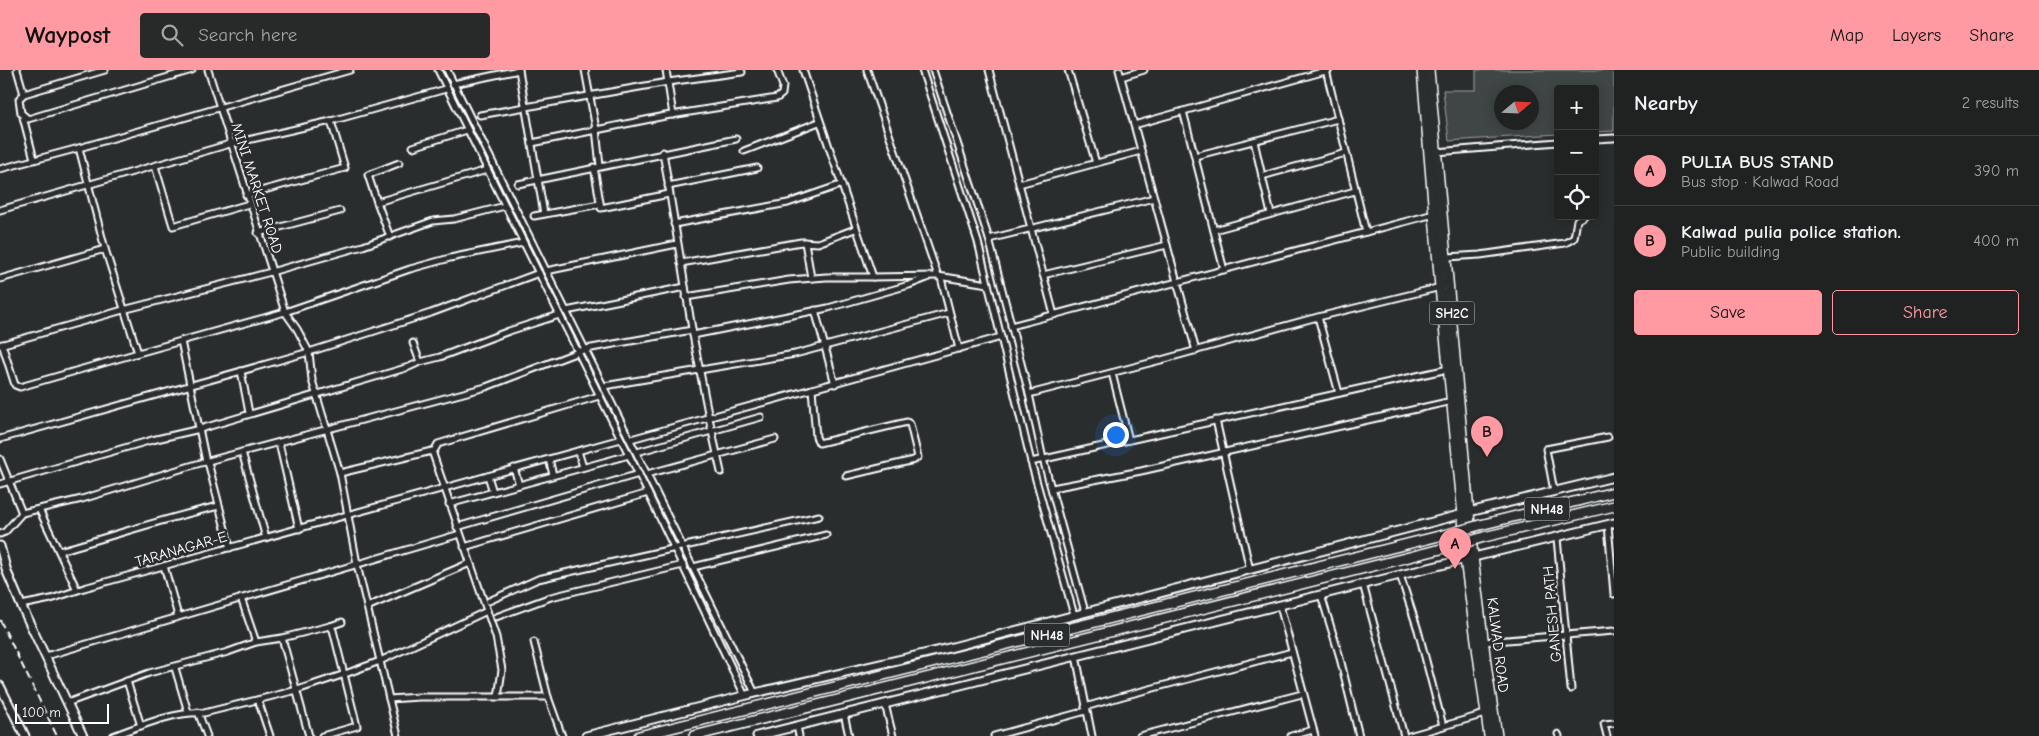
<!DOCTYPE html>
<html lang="en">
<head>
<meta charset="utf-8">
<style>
  body { margin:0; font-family:"Comic Neue",sans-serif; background:#282a2a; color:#f1f3f6 }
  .controls { position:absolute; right:15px; top:15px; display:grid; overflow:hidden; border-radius:5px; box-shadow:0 2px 12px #0003 }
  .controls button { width:45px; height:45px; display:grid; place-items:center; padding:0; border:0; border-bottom:1px solid #3d3f40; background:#202222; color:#f1f3f6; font:25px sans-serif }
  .compass { position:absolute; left:1494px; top:15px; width:45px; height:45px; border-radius:50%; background:#202222; box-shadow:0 2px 12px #0003; rotate:71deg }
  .scale { position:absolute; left:15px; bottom:12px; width:94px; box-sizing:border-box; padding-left:5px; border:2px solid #fff; border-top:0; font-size:14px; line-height:18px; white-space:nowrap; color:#fff; -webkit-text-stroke:4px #2a2d2e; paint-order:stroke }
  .you { position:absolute; left:1115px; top:364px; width:18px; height:18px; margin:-12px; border:4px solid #fff; border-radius:50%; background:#1a73e8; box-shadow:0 0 0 8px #1a73e833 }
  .badge { display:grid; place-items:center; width:32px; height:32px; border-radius:50%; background:#ff9aa2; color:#111; font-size:16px; font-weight:700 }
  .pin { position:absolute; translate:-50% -41px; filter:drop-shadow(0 1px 2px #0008) }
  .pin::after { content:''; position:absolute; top:26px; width:18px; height:15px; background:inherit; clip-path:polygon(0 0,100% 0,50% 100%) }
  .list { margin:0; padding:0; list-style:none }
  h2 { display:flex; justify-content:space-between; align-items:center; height:65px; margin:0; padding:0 20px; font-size:21px }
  h2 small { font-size:16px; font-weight:400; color:#a2a4a5 }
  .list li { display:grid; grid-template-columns:32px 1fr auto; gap:15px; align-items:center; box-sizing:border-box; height:70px; padding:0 20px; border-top:1px solid #3d3f40 }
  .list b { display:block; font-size:19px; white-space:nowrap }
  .list p { margin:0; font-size:16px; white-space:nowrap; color:#a2a4a5 }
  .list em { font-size:16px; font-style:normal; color:#a2a4a5 }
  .actions { display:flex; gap:10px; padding:15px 20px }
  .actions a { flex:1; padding:11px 0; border:1px solid #ff9aa2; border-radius:5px; text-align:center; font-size:18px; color:#ff9aa2 }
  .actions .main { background:#ff9aa2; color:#111 }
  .icon { flex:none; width:28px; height:28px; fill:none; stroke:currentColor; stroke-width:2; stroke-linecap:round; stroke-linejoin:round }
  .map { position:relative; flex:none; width:1614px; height:666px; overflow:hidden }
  header { display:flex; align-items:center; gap:30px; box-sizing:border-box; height:70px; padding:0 25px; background:#ff9aa2; color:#111 }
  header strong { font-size:24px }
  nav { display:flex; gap:28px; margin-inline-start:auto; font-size:18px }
  .search { width:350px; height:45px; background:#282a2a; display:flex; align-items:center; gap:12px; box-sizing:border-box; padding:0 18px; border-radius:5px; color:#a2a4a5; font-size:19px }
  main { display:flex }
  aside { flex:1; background:#202222 }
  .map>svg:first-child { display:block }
  .green { fill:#414445; stroke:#a0a2a2; fill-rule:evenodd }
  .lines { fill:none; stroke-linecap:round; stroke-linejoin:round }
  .minor-casing { stroke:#fff; stroke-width:9 }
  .tertiary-casing { stroke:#fff; stroke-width:11 }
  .primary-casing { stroke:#fff; stroke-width:12 }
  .trunk-casing { stroke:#fff; stroke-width:12 }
  .minor { stroke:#2a2d2e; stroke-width:5 }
  .tertiary { stroke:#2a2d2e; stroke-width:7 }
  .primary { stroke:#2a2d2e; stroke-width:9 }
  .trunk { stroke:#2a2d2e; stroke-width:9 }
  .rail { stroke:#fff; stroke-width:2; stroke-dasharray:8 4; stroke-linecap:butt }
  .trunk-bridge-casing { stroke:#fff; stroke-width:12; stroke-linecap:butt }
  .trunk-bridge { stroke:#2a2d2e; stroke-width:9 }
  .labels { text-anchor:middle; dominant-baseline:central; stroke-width:5; stroke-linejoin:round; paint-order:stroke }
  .shield { fill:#2a2d2e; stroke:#bfc0c0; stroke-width:1 }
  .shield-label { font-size:14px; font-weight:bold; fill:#fff }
  .street-label { font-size:15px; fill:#fff; stroke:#2a2d2e }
</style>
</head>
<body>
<header>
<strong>Waypost</strong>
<div class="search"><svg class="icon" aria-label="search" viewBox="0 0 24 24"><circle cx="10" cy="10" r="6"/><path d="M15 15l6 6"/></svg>Search here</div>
<nav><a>Map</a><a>Layers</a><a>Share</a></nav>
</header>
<main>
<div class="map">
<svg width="1614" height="666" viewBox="0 0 1614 666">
  <rect width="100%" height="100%" fill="#2a2d2e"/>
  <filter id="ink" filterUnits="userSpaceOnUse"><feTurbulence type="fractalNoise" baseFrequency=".02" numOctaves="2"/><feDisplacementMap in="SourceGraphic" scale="10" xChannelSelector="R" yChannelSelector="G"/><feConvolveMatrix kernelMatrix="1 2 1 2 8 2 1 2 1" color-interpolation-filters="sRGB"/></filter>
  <g filter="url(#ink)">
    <path class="green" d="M1476,0H1614V61L1595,62V19H1558V64L1449,71L1443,20H1476ZM1502,22H1532V52H1502Z"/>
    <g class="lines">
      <defs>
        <g id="minor">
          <polyline points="17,0 24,24 19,29 21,43 28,49 192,0"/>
          <polyline points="208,0 285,242 297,259 309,282 312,310 340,403 358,499 398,666"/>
          <polyline points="438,0 648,423 745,626"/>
          <polyline points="447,0 755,623"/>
          <polyline points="519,0 544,144"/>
          <polyline points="585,0 596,59 600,96"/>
          <polyline points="666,0 673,45"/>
          <polyline points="803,0 873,207 938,206"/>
          <polyline points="867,0 938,206 988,214"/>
          <polyline points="922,0 978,172 1031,392 1074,545"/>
          <polyline points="933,0 989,169 1029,324 1043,389 1085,542"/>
          <polyline points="989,0 1054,245"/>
          <polyline points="1068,0 1096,93"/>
          <polyline points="1119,0 1196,281"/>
          <polyline points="1326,0 1366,162"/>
          <polyline points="1121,7 1144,0"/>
          <polyline points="453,14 519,0"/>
          <polyline points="24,24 105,0"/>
          <polyline points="1183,41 1224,200"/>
          <polyline points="480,45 668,12 742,2"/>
          <polyline points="23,47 34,89"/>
          <polyline points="1134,55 1329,0"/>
          <polyline points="1595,69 1614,68"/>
          <polyline points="1254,71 1262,106"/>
          <polyline points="532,73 665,46 777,28 782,24 783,16 777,0"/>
          <polyline points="413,77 467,60"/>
          <polyline points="79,78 350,0"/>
          <polyline points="744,81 819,52"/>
          <polyline points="663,82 693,265 709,348 721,402"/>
          <polyline points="1436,82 1558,72"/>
          <polyline points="1195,86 1338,49"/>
          <polyline points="155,96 173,156 249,134"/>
          <polyline points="594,97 601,138 669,124"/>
          <polyline points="0,99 79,78 105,179"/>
          <polyline points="518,114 736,69"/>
          <polyline points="1019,114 1141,81"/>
          <polyline points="668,116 757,98"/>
          <polyline points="246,125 345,98 331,51"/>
          <polyline points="377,132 368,105 399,93"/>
          <polyline points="0,140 230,74 331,51 446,19"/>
          <polyline points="1271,144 1262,106 1346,83"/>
          <polyline points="534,146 600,134"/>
          <polyline points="674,154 788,133 840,115"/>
          <polyline points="1214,160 1355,121"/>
          <polyline points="258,163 340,141"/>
          <polyline points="390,167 377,132 487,100"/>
          <polyline points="989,169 1154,128"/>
          <polyline points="805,172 811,208"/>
          <polyline points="1447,187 1480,185 1565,173 1574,168 1577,150 1584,146"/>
          <polyline points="681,193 801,172 818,173 855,159"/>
          <polyline points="546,201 677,174"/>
          <polyline points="1043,205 1167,175"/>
          <polyline points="941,208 959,279"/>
          <polyline points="0,209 105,179 138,283 20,317 15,315 2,274"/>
          <polyline points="686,227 789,210 826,207 873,207"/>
          <polyline points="815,240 835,314"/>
          <polyline points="566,241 685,217"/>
          <polyline points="1318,247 1339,323"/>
          <polyline points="1011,256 1434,144"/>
          <polyline points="693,265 828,238 909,215 927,208"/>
          <polyline points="181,271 206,392"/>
          <polyline points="0,275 123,240 271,202 363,176 433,151 454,149 505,136"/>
          <polyline points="138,283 285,242 410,199 450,188 523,173"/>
          <polyline points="420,292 440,287 509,261 559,245"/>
          <polyline points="241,301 249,343"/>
          <polyline points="1112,303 1129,370"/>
          <polyline points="604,316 795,284 949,243"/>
          <polyline points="812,319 816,367 819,373 907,352 910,354 918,387 914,390 846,406"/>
          <polyline points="1029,324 1161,290 1310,249 1441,217"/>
          <polyline points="1216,350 1250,500"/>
          <polyline points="0,369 309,282 431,243 539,203"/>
          <polyline points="631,369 1001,267"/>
          <polyline points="279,373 299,459"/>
          <polyline points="578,381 583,397"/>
          <polyline points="242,382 266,468"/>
          <polyline points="637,382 761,347"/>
          <polyline points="433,383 438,374 599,326"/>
          <polyline points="0,389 22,443"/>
          <polyline points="549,389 553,405"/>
          <polyline points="208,392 230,478"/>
          <polyline points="1031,392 1448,299"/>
          <polyline points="514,398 519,415"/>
          <polyline points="340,403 432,381 496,567 502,600 498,627"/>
          <polyline points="647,404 775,369"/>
          <polyline points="488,406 493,422"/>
          <polyline points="0,414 152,370 200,359 409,297 420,292 413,273"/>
          <polyline points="1052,418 1141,401 1452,331"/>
          <polyline points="1554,421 1546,379 1608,367"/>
          <polyline points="449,434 629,385"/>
          <polyline points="39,439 77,520"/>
          <polyline points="1608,455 1614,524"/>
          <polyline points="457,457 639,404"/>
          <polyline points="0,464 5,462 22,443 82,429 197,394 486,317 586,279 692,260"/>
          <polyline points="1557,468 1571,619"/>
          <polyline points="464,477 648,423"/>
          <path d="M59,481C112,466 165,448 219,436"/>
          <polyline points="164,496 178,546"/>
          <polyline points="693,497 826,465"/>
          <polyline points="1400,505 1418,560 1443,656"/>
          <polyline points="1363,514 1404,666"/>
          <polyline points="1321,525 1339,584 1359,666"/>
          <polyline points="241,528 256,572"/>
          <polyline points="489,531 538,509 819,446"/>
          <polyline points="21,535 51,529 84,518 621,369"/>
          <polyline points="1280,536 1315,666"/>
          <polyline points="367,537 470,493"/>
          <polyline points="496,547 551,527 683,495"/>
          <polyline points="330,556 342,552"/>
          <polyline points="282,568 309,666"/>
          <polyline points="534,572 548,627 562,666"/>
          <polyline points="1483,572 1614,561"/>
          <polyline points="46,586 460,464"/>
          <polyline points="1076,586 1092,666"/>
          <polyline points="175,598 188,642"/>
          <polyline points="127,611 141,656"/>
          <polyline points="389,629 419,627 548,627"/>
          <polyline points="258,630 270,666"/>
          <polyline points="67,633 149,603 228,582 256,572 282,568 330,556 333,560 357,656 322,666"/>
          <polyline points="885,634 893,666"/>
          <polyline points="1085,637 1123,626 1292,582"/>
          <polyline points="198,642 207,666"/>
          <polyline points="844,644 849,666"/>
          <polyline points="797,656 799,666"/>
          <polyline points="1558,664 1559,666"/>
          <path d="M113,666C140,656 175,641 204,643L297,620L345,604L380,591L487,541"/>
          <polyline points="994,666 1086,641"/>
          <polyline points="1140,666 1302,624"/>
          <polyline points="1291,666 1313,660"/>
          <polyline points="1409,666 1485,644"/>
          <polyline points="1607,666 1604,654 1614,653"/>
        </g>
        <g id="tertiary">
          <polyline points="1469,442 1614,407"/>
          <polyline points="0,476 7,502 21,535 83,666"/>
          <polyline points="0,616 25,666"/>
          <polyline points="586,666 755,623 945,579 1463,444"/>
          <polyline points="757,666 1400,505 1614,453"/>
        </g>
        <g id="primary">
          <polyline points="1422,0 1440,217 1463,444 1465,489 1489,666"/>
          <polyline points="1429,0 1473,487 1487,601 1497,666"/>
        </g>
        <g id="trunk">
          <polyline points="1480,455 1614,422"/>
          <polyline points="1484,467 1614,436"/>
          <polyline points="639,666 1455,462"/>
          <polyline points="694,666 1457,475"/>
        </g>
      </defs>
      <use href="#minor" class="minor-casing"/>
      <use href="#tertiary" class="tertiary-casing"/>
      <use href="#primary" class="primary-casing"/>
      <use href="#trunk" class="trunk-casing"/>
      <use href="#minor" class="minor"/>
      <use href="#tertiary" class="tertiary"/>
      <use href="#primary" class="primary"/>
      <use href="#trunk" class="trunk"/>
      <polyline class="rail" points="0,550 57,666"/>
      <defs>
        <g id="trunk-bridge">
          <polyline points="1455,462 1480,455"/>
          <polyline points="1457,475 1484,467"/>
        </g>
      </defs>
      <use href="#trunk-bridge" class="trunk-bridge-casing"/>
      <use href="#trunk-bridge" class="trunk-bridge"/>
    </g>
  </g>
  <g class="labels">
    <g class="shield">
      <rect x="1429.5" y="231.5" width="45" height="23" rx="4"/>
      <rect x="1524.5" y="427.5" width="45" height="23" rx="4"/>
      <rect x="1024.5" y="553.5" width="45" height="23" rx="4"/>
    </g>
    <g class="shield-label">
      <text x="1452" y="243">SH2C</text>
      <text x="1547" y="439">NH48</text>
      <text x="1047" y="565">NH48</text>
    </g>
    <g class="street-label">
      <text transform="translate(257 118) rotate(72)">MINI MARKET ROAD</text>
      <text transform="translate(181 479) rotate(-16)">TARANAGAR-E</text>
      <text transform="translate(1552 544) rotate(-95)">GANESH PATH</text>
      <text transform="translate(1498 575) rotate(83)">KALWAD ROAD</text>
    </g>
  </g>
</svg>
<div class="controls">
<button>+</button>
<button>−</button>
<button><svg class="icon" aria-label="locate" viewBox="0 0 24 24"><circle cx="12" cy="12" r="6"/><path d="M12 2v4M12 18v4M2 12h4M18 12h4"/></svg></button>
</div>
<svg class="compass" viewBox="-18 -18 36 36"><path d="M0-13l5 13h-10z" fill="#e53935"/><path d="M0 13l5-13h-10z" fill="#a2a4a5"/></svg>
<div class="scale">100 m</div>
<div class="you"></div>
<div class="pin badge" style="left:1455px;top:499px">A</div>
<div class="pin badge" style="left:1487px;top:387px">B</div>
</div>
<aside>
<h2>Nearby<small>2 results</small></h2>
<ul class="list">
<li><span class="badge">A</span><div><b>PULIA BUS STAND</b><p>Bus stop · Kalwad Road</p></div><em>390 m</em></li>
<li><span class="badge">B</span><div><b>Kalwad pulia police station.</b><p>Public building</p></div><em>400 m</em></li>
</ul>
<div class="actions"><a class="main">Save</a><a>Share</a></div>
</aside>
</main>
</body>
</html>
